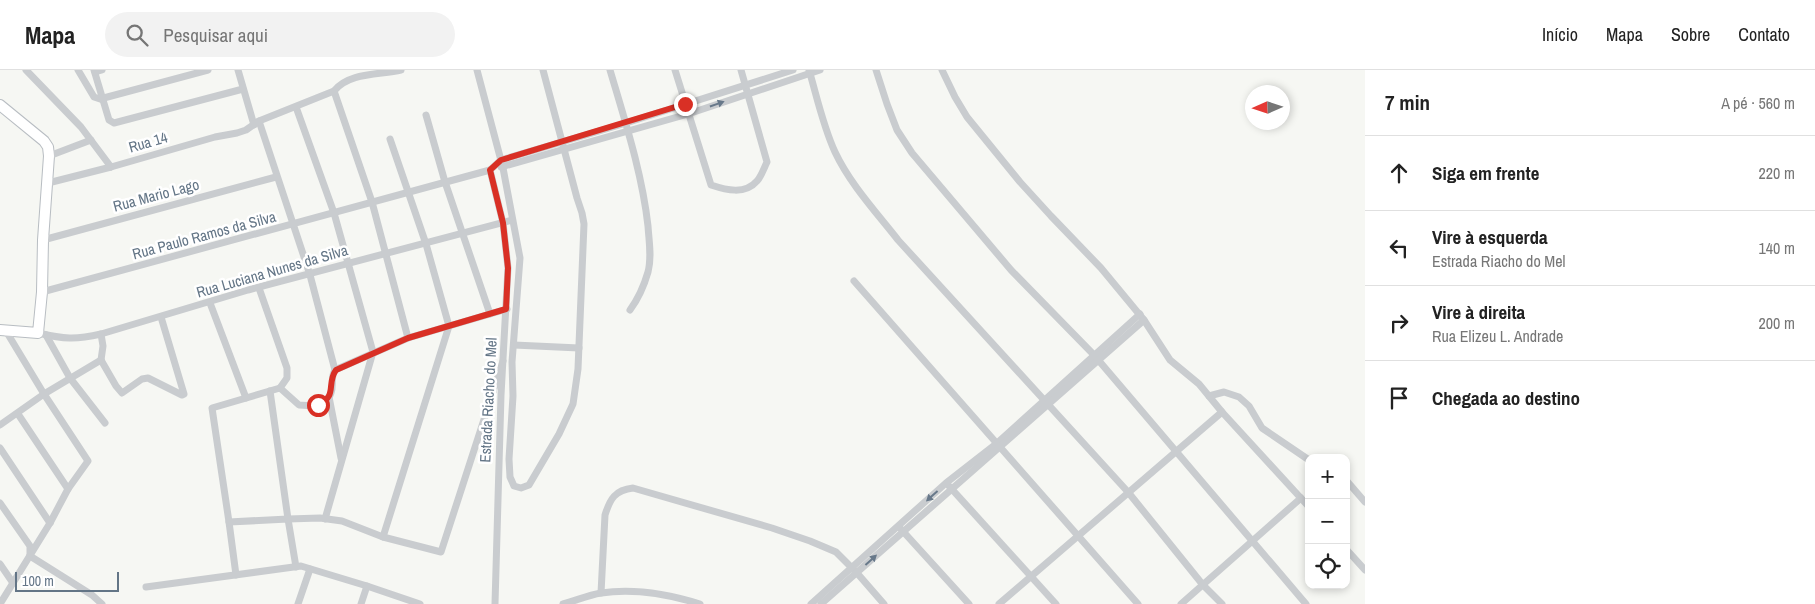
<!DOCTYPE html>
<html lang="pt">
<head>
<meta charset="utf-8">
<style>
  body { margin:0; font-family:"Archivo Narrow",sans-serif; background:#f2f2f2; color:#222 }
  .controls { position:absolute; right:15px; bottom:15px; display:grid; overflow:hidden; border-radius:10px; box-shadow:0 2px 8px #0003 }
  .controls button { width:45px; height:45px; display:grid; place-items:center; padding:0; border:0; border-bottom:1px solid #e0e0e0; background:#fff; color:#222; font:25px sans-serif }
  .compass { position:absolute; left:1245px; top:15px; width:45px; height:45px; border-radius:50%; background:#fff; box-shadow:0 2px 8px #0003; rotate:267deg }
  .scale { position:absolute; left:15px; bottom:12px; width:104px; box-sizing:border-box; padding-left:5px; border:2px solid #637586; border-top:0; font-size:14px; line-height:18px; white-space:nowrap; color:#637586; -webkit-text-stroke:4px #fff; paint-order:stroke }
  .stop { position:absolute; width:15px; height:15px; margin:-11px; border:4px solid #d93025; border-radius:50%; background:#fff }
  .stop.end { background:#d93025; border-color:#fff; box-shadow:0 1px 5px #0008 }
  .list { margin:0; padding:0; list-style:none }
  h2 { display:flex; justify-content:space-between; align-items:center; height:65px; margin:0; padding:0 20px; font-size:21px }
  h2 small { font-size:16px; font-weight:400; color:#767676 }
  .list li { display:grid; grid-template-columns:32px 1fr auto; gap:15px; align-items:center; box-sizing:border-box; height:75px; padding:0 20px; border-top:1px solid #e0e0e0 }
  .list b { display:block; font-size:19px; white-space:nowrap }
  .list p { margin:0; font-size:16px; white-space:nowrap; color:#767676 }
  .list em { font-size:16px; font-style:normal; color:#767676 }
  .icon { flex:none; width:28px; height:28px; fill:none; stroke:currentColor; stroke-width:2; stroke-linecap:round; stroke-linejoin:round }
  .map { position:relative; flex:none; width:1365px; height:534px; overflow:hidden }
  header { display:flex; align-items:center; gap:30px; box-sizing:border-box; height:70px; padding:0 25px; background:#fff; border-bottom:1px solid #e0e0e0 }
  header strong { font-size:24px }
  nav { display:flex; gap:28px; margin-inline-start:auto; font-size:18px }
  .search { width:350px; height:45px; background:#f2f2f2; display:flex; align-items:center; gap:12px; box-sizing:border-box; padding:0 18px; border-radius:28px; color:#767676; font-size:19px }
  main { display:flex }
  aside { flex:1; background:#fff }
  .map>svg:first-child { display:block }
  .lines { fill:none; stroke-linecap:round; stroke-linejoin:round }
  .secondary-casing { stroke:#b8bdc2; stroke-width:12 }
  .street { stroke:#c9cccf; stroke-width:7 }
  .secondary { stroke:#fff; stroke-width:10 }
  .oneway { fill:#68798a }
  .route { stroke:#d93025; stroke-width:6 }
  .labels { text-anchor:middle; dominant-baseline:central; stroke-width:5; stroke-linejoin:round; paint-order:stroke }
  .street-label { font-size:15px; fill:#637586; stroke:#fff }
</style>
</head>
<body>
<header>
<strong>Mapa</strong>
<div class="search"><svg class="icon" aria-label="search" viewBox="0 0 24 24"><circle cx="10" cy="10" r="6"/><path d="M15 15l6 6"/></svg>Pesquisar aqui</div>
<nav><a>Início</a><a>Mapa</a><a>Sobre</a><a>Contato</a></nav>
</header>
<main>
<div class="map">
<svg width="1365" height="534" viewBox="0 0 1365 534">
  <rect width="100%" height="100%" fill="#f6f7f3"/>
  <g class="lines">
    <defs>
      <polyline id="secondary" points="0,35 44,71 48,77 49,86 43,170 42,222 38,263 0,260"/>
    </defs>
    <use href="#secondary" class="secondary-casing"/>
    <g class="street">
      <polyline points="26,0 81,57 111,97"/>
      <polyline points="78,0 94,27 100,29 208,0"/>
      <polyline points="94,0 109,50 114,53 243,19"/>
      <polyline points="238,0 254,55"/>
      <polyline points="477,0 503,98 520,188 512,292 513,326 509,389 510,407 514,416 521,418 529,415 559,364 573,334 578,299 584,154 582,143 577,128 543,0"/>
      <path d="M610,0C625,51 642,103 648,156C649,172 652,187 648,202C644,216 638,229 630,240"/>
      <path d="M675,0L711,115C726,120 745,125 757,111C761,107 764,98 767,92L741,0"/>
      <path d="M809,0C817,27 823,56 835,82C850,114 876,142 898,170L1128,422L1203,515L1222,534"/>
      <polyline points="876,0 887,34 897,60 912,83 1011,200 1094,285 1306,534"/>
      <polyline points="942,0 955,27 967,47 1020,112 1051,146 1101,198 1144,250 1170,290 1199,314 1222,342 1309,437"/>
      <polyline points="95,2 102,0"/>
      <polyline points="334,21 372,132 408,268"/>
      <polyline points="296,37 334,143 373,282 325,449"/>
      <polyline points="426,45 445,112 490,244"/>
      <polyline points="259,51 310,205 335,300"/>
      <polyline points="49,86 91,70"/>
      <polyline points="501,97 688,44 820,0"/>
      <polyline points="490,100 503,153 508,198 501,325 495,534"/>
      <path d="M48,113L111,97L215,67L237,63L246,60L259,51L334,21C349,2 380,5 401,0"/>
      <polyline points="43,170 276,107"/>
      <polyline points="854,211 1138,534"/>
      <polyline points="259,218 287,298 287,308 280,318"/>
      <polyline points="42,222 490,100 501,90 626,53 793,0"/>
      <polyline points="210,233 246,328"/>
      <path d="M38,263C64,269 75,270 101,264L248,220L512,150"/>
      <polyline points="101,264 103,276 101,290"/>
      <polyline points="46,265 70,308 105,353"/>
      <polyline points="514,275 579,278"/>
      <polyline points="101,290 116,316 122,323 142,309 148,308 182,325 184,324 161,247"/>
      <polyline points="270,321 288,449 320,448 342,451 383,467 441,482 503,291"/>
      <polyline points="1209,326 1224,322 1239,327 1249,336 1262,358 1309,390"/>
      <polyline points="329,327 341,388"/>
      <polyline points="18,344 68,419"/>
      <polyline points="0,355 44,324 101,290"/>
      <polyline points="0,378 50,453"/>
      <polyline points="1346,410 1365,432"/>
      <polyline points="949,416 1056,534"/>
      <polyline points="0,433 30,476 30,485"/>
      <polyline points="229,452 236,505"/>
      <polyline points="900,458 969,534"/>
      <polyline points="383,467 449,256 426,174 390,69"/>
      <polyline points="1346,479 1365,500"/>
      <polyline points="30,486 92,525 102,534"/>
      <polyline points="0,494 13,513"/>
      <path d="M296,497L288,449L229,452L212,338L280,318L299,335C309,336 327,336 331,323C334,315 330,308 335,300L408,268L507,239"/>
      <polyline points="146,517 301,496 367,516"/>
      <path d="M601,523L605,445C610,429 615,420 633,418L772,458L810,471L836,482L857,503L884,534"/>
      <polyline points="0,534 50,453 68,419 88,391 44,324 6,261"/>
      <polyline points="298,534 310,499"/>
      <polyline points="361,534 367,516 420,534"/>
      <path d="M563,534C575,531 588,525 601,523C634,518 668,524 700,534"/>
      <polyline points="811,534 946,413 996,374 1140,244"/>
      <polyline points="821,534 1144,250"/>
      <polyline points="999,534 1222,342"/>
      <polyline points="1181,534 1301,428"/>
    </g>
    <use href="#secondary" class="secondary"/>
  </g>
  <defs><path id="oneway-solid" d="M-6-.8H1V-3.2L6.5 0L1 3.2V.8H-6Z" transform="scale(1.25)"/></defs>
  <g class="oneway">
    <use href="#oneway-solid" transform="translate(717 34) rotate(-19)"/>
    <use href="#oneway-solid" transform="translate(932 426) rotate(138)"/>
    <use href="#oneway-solid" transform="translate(871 490) rotate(-42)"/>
  </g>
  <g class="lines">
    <path class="route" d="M318,335C338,326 326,314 336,300L408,268L506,239L508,198L503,153L490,100L501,90L685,34"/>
  </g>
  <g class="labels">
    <g class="street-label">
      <text transform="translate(148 72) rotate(-16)">Rua 14</text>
      <text transform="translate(156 125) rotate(-15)">Rua Mario Lago</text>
      <text transform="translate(204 165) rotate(-15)">Rua Paulo Ramos da Silva</text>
      <text transform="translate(272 201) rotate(-16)">Rua Luciana Nunes da Silva</text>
      <text transform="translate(488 330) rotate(-87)">Estrada Riacho do Mel</text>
    </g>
  </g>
</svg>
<div class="controls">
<button>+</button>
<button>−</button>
<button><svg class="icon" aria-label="locate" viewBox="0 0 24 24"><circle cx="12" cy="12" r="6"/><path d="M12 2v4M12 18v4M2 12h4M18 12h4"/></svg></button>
</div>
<svg class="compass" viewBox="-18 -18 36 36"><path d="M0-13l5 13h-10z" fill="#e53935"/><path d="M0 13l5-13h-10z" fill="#767676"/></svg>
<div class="scale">100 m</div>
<div class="stop" style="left:318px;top:335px"></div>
<div class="stop end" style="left:685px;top:34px"></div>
</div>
<aside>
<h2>7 min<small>A pé · 560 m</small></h2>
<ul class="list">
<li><svg class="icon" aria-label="ahead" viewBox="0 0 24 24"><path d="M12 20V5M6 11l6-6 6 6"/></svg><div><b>Siga em frente</b></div><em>220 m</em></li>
<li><svg class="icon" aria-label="left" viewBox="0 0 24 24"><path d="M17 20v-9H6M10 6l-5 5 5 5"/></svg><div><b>Vire à esquerda</b><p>Estrada Riacho do Mel</p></div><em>140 m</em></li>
<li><svg class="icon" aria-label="right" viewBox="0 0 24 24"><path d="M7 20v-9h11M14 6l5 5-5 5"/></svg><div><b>Vire à direita</b><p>Rua Elizeu L. Andrade</p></div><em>200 m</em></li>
<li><svg class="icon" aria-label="arrive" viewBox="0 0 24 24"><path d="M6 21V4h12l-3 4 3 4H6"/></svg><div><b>Chegada ao destino</b></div></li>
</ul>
</aside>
</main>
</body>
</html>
